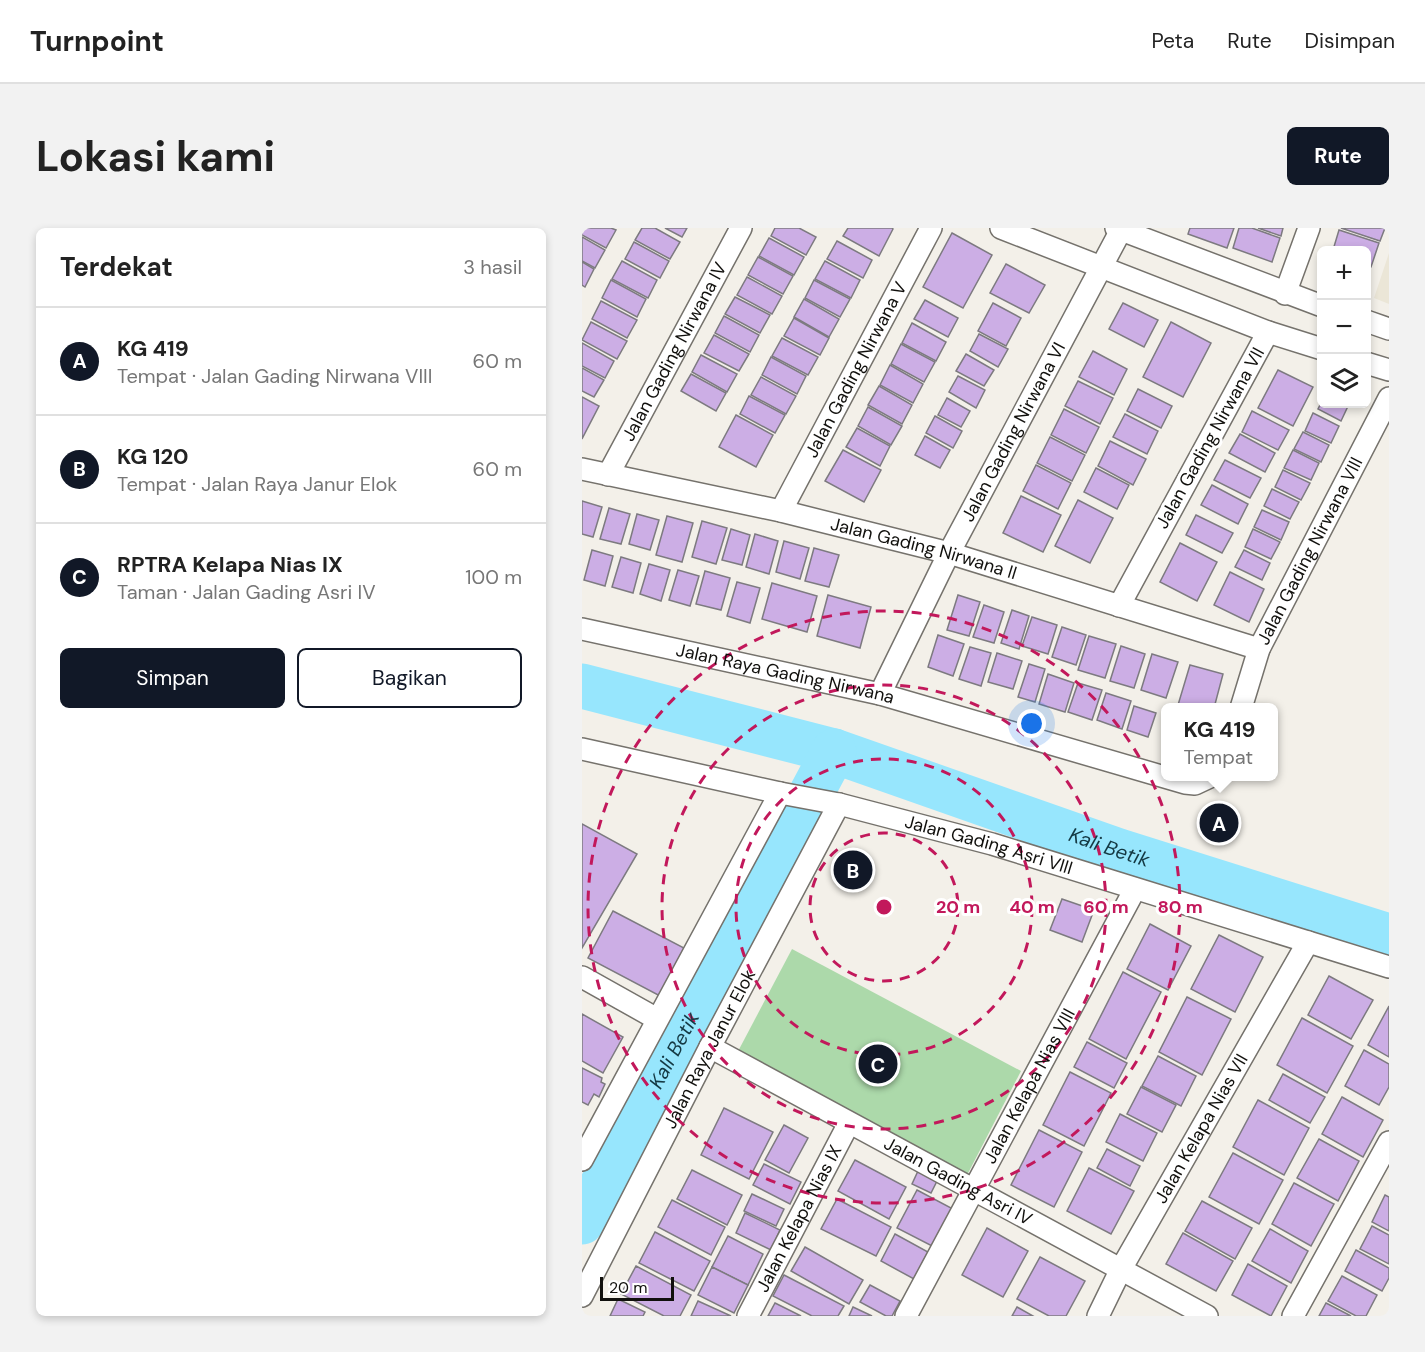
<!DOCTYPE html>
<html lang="id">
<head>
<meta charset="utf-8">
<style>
  body { margin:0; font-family:"DM Sans",sans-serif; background:#f2f2f2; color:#222 }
  .controls { position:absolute; right:18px; top:18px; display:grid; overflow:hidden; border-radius:9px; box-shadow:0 3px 9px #0003 }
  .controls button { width:54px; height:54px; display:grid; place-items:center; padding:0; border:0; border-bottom:2px solid #e0e0e0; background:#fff; color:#222; font:30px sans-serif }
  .scale { position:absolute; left:18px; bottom:15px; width:74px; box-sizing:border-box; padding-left:6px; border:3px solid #11100d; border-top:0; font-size:16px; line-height:21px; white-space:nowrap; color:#11100d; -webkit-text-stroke:4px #fff; paint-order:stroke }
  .you { position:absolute; left:450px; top:496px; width:21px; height:21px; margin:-15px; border:4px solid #fff; border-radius:50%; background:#1a73e8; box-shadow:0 0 0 9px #1a73e833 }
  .badge { display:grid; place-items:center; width:39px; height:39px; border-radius:50%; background:#111827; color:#fff; font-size:20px; font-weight:700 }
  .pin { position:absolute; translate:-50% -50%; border:3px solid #fff; box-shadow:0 2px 6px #0006 }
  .popup { position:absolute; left:579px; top:475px; width:117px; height:78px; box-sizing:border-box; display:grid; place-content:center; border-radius:9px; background:#fff; filter:drop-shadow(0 2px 4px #0005); font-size:20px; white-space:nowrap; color:#767676 }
  .popup b { font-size:22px; color:#222 }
  .popup::after { content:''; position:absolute; left:50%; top:100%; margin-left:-12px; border:12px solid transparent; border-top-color:#fff }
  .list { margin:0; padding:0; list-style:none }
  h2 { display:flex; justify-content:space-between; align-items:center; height:78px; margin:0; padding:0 24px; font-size:26px }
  h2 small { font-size:20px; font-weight:400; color:#767676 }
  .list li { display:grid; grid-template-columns:39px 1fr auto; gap:18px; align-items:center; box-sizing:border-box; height:108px; padding:0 24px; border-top:2px solid #e0e0e0 }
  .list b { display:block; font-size:22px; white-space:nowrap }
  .list p { margin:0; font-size:20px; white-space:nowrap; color:#767676 }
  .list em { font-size:20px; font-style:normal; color:#767676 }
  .actions { display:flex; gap:12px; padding:18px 24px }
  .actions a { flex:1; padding:14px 0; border:2px solid #111827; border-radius:9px; text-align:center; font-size:21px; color:#111827 }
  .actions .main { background:#111827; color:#fff }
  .icon { flex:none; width:33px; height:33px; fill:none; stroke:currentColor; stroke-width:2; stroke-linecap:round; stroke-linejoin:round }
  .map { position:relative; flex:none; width:807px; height:1088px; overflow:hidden; border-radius:9px }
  header { display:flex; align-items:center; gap:36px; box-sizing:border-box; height:84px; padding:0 30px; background:#fff; border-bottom:2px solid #e0e0e0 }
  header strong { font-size:28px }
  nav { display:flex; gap:33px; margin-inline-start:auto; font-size:21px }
  .intro { display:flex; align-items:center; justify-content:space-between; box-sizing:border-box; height:144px; padding:0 36px }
  h1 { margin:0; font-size:42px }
  .button { padding:15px 27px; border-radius:9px; background:#111827; color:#fff; font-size:21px; font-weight:700 }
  main { display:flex; gap:36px; padding:0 36px }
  aside { flex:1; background:#fff; border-radius:9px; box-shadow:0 3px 9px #0003 }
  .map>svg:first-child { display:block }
  .built { fill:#ebe6d7 }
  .green { fill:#acd9aa }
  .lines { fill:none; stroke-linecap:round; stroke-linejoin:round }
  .river { stroke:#97e6fd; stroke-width:45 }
  .building { fill:#ccaee5; stroke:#7d7a80; stroke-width:1.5 }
  .minor-casing { stroke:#75726c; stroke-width:24 }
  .minor { stroke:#fff; stroke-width:21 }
  .ring { fill:none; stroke:#c2185b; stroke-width:3; stroke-dasharray:10 8 }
  .labels { text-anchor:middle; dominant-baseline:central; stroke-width:6; stroke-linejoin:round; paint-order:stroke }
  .street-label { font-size:18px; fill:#11100d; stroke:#fff }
  .water-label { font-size:20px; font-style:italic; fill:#143943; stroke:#fff }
  .centre { fill:#c2185b; stroke:#fff; stroke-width:3 }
  .ring-label { font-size:18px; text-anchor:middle; font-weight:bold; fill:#c2185b; stroke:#fff; stroke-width:6; stroke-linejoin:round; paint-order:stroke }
</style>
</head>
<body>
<header>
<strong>Turnpoint</strong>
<nav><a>Peta</a><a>Rute</a><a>Disimpan</a></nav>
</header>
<div class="intro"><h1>Lokasi kami</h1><a class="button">Rute</a></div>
<main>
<aside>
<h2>Terdekat<small>3 hasil</small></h2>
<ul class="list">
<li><span class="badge">A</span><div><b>KG 419</b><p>Tempat · Jalan Gading Nirwana VIII</p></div><em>60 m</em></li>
<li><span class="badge">B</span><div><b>KG 120</b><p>Tempat · Jalan Raya Janur Elok</p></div><em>60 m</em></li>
<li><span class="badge">C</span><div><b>RPTRA Kelapa Nias IX</b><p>Taman · Jalan Gading Asri IV</p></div><em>100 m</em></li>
</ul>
<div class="actions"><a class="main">Simpan</a><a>Bagikan</a></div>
</aside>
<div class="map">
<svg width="807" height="1088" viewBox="0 0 807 1088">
  <rect width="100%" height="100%" fill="#f3f0e9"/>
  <polygon class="built" points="807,25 807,76 792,70"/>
  <polygon class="green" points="210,721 439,843 383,951 153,829"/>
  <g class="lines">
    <g class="river">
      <path id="s1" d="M0,458L252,523L537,623L807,708"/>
      <path id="s2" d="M0,994L252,523"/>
    </g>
  </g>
  <g class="building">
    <polygon points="0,0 29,0 34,2 24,20 0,7"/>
    <polygon points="60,0 73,0 98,14 88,31 53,12"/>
    <polygon points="83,0 105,0 100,9"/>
    <polygon points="193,0 217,0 234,9 224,27 189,8"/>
    <polygon points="266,0 310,0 311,1 297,28 261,8"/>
    <polygon points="608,0 652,0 645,20 606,6"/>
    <polygon points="657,0 670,0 698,10 690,34 651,20"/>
    <polygon points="676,0 701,0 699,8"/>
    <polygon points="759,0 803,0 798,13"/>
    <polygon points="757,2 797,15 789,39 784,38 784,22 751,22"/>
    <polygon points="370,5 410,27 381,80 341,59"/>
    <polygon points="0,9 23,22 13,40 0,33"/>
    <polygon points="187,10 222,29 212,47 177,28"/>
    <polygon points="255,13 290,32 281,50 245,31"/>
    <polygon points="52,14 87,33 78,50 43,31"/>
    <polygon points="176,29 211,48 201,66 166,47"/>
    <polygon points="40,33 75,52 66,70 30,51"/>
    <polygon points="243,33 278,52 269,70 233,51"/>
    <polygon points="0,34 12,41 3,59 0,57"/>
    <polygon points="424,36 463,57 447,85 408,65"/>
    <polygon points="165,49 200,68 190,86 155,67"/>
    <polygon points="29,52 64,71 55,89 20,70"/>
    <polygon points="232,52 268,71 258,89 223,70"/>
    <polygon points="153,69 188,87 178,105 143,86"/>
    <polygon points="222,71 257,91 247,109 212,89"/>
    <polygon points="343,72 376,90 366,109 332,91"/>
    <polygon points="19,73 55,92 45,110 10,91"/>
    <polygon points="411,75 439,90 424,118 396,103"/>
    <polygon points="541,75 576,92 562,119 527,101"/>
    <polygon points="142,88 177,107 168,124 133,105"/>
    <polygon points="212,90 247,110 238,127 202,108"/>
    <polygon points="9,94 45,113 35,131 0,112"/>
    <polygon points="589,94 629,115 601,169 561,149"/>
    <polygon points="330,95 364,114 354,133 320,115"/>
    <polygon points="397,106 426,121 416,139 388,123"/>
    <polygon points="132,107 167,126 157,143 122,125"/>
    <polygon points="200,110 236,129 226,147 190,128"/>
    <polygon points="0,115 32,133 23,150 0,138"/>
    <polygon points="319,116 353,134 342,154 309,136"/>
    <polygon points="511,123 545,141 532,167 497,149"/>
    <polygon points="384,126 412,142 402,158 374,143"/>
    <polygon points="119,127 155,146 145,164 110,144"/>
    <polygon points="189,129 224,148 215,166 180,147"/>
    <polygon points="308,137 341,156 331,175 298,157"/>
    <polygon points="0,140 22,152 12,169 0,163"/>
    <polygon points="696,142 731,159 711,198 676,180"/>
    <polygon points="109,146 144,165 134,183 99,163"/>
    <polygon points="376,148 403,162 394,180 367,164"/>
    <polygon points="179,149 214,168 204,186 169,167"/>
    <polygon points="496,153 531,170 518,196 483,178"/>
    <polygon points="297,158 330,177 320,196 286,177"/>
    <polygon points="556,161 590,178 579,200 545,183"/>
    <polygon points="167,168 203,187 193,205 158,186"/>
    <polygon points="0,169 17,178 0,211"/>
    <polygon points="365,170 388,183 379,199 356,187"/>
    <polygon points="740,173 740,176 767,176 759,193 736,181"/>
    <polygon points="286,179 320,198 309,217 276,198"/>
    <polygon points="482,181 517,199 504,225 469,207"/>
    <polygon points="670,183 707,202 696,222 660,204"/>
    <polygon points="731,185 757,198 749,215 723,203"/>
    <polygon points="543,186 576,203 565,226 531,209"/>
    <polygon points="154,187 191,207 174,239 137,219"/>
    <polygon points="353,188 380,203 371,220 344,205"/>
    <polygon points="275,200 308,218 298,238 264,219"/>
    <polygon points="721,204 747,217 739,234 712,221"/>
    <polygon points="658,206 693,225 683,244 647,225"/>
    <polygon points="343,208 368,222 358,240 333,227"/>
    <polygon points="468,209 503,227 490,253 455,235"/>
    <polygon points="528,213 564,231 551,257 516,238"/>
    <polygon points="261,222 299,242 282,274 243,253"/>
    <polygon points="711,222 737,235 729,252 702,240"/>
    <polygon points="643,232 679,250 668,270 632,252"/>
    <polygon points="454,237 489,255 476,281 441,263"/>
    <polygon points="514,240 547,257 535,281 502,264"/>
    <polygon points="701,242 728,255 719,272 693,259"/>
    <polygon points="630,257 666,276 656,296 619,277"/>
    <polygon points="690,261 717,274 708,291 682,278"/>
    <polygon points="439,268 479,287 461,324 421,305"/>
    <polygon points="496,272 531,290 508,335 473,318"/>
    <polygon points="0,273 20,279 11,309 0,306"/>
    <polygon points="27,280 48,286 39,316 18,311"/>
    <polygon points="680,282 707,294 699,312 672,299"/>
    <polygon points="55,286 77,292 68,322 47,316"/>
    <polygon points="614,287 651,305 640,325 604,307"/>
    <polygon points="85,288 111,295 100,334 74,327"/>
    <polygon points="120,293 145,300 134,336 110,329"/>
    <polygon points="149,301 168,307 160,337 140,332"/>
    <polygon points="671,301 698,314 689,331 663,319"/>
    <polygon points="173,306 196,313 187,346 164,339"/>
    <polygon points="202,313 227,320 218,351 194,344"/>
    <polygon points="598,315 635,334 615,373 578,354"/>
    <polygon points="232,320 257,327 247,359 223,353"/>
    <polygon points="10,322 31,328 23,358 2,352"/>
    <polygon points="662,322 688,335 680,352 653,339"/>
    <polygon points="39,329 59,335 51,365 30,359"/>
    <polygon points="67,336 88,342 79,373 58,366"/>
    <polygon points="96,342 117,348 108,378 87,372"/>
    <polygon points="123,343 148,350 139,382 114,376"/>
    <polygon points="648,344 682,361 667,394 632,377"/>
    <polygon points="155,354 178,360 168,395 145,388"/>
    <polygon points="190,355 235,368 225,404 180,391"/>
    <polygon points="246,367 289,379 278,420 235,408"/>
    <polygon points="376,367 398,374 387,408 365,402"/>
    <polygon points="402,377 422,384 412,415 391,409"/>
    <polygon points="430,382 447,388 437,421 419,415"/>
    <polygon points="450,389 475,397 466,426 440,418"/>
    <polygon points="480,399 504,407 494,437 470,429"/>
    <polygon points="356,407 382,416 371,448 346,439"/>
    <polygon points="507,408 534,416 523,450 496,442"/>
    <polygon points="539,418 563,426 552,460 528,453"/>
    <polygon points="388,419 409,425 399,458 377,451"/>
    <polygon points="415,425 440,433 431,461 406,454"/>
    <polygon points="570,426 596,434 584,470 559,462"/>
    <polygon points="447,436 463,441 453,474 436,469"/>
    <polygon points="608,437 641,446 632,480 605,480 596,477"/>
    <polygon points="466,446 492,455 483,484 457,476"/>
    <polygon points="496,455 520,462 510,492 486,484"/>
    <polygon points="524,465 549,473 540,501 515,492"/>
    <polygon points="552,478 574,485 566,509 545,502"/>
    <polygon points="632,585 647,591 642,604 627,598"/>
    <polygon points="0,596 55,626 0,720"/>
    <polygon points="266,629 282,634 276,654 260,649"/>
    <polygon points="480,671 512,682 500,714 468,702"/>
    <polygon points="31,683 102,720 78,768 6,730"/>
    <polygon points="568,696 609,718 586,762 545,741"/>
    <polygon points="637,707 681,729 653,784 609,761"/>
    <polygon points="541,744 579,764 544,831 507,811"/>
    <polygon points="747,748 791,772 769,811 726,787"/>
    <polygon points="605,769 649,791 620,847 577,824"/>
    <polygon points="807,778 807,829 786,817"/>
    <polygon points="0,786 41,809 21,845 0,833"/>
    <polygon points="720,790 771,818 745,865 695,837"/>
    <polygon points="505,814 545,835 532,860 492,839"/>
    <polygon points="782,822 807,836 807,859 797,877 763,858"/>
    <polygon points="576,828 614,848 599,878 560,858"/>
    <polygon points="0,840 20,850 19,854 23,856 17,869 12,866 6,877 0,874"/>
    <polygon points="488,844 529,865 502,918 461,897"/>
    <polygon points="701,846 743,869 728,895 687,872"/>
    <polygon points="559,859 594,877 580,904 545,886"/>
    <polygon points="760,869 801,892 781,929 740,906"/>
    <polygon points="676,872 727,900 702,947 651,919"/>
    <polygon points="142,880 191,904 167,951 119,927"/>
    <polygon points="538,886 575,905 561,933 524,914"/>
    <polygon points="202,897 226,910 207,945 183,932"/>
    <polygon points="457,902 500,924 472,979 429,957"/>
    <polygon points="737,911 777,933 756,973 715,950"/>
    <polygon points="525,921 558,938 548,958 515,940"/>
    <polygon points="651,925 701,952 677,996 627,969"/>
    <polygon points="273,932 324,959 307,991 256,963"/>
    <polygon points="182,936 219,954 208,976 171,957"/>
    <polygon points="507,940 552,963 529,1006 485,983"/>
    <polygon points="110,942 160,967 145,997 95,971"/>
    <polygon points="336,943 355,953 349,965 330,956"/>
    <polygon points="712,955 752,976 729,1018 690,996"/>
    <polygon points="335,962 371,981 352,1019 315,1000"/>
    <polygon points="170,966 202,981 194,998 162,983"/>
    <polygon points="803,967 807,969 807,1003 790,994"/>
    <polygon points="255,971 309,999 294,1028 239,1001"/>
    <polygon points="90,972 143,999 129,1027 76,999"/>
    <polygon points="620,973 670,1000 653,1031 603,1003"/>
    <polygon points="163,985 198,1002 189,1022 154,1005"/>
    <polygon points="790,998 807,1007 807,1036 778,1021"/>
    <polygon points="405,1000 446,1023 421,1069 380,1047"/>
    <polygon points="688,1001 726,1023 709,1055 670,1033"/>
    <polygon points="73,1004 128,1033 112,1063 57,1035"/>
    <polygon points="601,1005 651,1033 634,1063 584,1036"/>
    <polygon points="313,1006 346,1024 332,1051 299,1033"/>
    <polygon points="146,1008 181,1026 166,1057 130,1039"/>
    <polygon points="223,1019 281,1052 267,1076 209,1043"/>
    <polygon points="774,1022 807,1040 807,1050 800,1063 763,1043"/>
    <polygon points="458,1029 503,1053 484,1088 467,1088 435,1071"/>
    <polygon points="666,1036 705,1058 689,1088 650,1067"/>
    <polygon points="54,1038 109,1067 98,1088 82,1088 39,1066"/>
    <polygon points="130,1039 166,1057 152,1085 116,1067"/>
    <polygon points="202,1047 262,1078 256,1088 230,1088 191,1068"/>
    <polygon points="760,1048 795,1067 784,1088 774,1088 746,1073"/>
    <polygon points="288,1057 318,1073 310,1088 304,1088 278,1074"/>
    <polygon points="36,1071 63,1084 61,1088 28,1088"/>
    <polygon points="116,1073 149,1088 109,1088"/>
    <polygon points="193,1075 219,1088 186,1088"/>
    <polygon points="744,1075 769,1088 737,1088"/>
    <polygon points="271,1079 290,1088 267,1088"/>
    <polygon points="435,1079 451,1088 430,1088"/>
  </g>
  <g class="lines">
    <defs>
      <g id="minor">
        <polyline points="419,0 686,104 537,378"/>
        <polyline points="534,0 740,78"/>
        <polyline points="703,66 727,0"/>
        <polyline points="784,93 807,101"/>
        <polyline points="686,104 740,121"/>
        <polyline points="784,135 807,142"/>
        <path id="s3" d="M0,241L199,283L367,325L677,421"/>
        <path id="s4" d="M26,247L159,0"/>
        <path id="s5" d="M199,283L349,0"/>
        <path id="s6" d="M0,401L298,466L603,555L613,556L630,548"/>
        <path id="s7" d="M298,466L367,325L539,2"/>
        <path id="s8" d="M659,480L677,421L807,170"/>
        <path id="s9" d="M0,521L198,565L257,576L410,616L807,739"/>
        <polyline points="0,749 75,791"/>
        <path id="s10" d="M128,819L625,1088"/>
        <polyline points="0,932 198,565"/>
        <path id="s11" d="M0,1068L128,819L257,576"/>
        <path id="s12" d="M166,1088L267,895"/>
        <path id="s13" d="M324,1088L553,661"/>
        <path id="s14" d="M516,1088L539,1041L726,714"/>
        <polyline points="711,1088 807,914"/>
      </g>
    </defs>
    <use href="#minor" class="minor-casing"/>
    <use href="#minor" class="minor"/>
  </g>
  <g class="ring">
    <circle cx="302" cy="679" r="74"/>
    <circle cx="302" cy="679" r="148"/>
    <circle cx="302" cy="679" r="222"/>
    <circle cx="302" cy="679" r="296"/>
  </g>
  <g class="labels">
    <g class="street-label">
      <text stroke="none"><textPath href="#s4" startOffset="140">Jalan Gading Nirwana IV</textPath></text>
      <text stroke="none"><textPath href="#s5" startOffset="160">Jalan Gading Nirwana V</textPath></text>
      <text stroke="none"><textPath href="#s7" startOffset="294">Jalan Gading Nirwana VI</textPath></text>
      <text transform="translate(628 210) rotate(-61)">Jalan Gading Nirwana VII</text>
      <text stroke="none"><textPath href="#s3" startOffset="351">Jalan Gading Nirwana II</textPath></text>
      <text stroke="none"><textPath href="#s8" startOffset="172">Jalan Gading Nirwana VIII</textPath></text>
      <text stroke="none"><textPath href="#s6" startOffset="208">Jalan Raya Gading Nirwana</textPath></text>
      <text stroke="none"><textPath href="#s9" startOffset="418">Jalan Gading Asri VIII</textPath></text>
      <text stroke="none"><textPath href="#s11" startOffset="278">Jalan Raya Janur Elok</textPath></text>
      <text stroke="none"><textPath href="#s13" startOffset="261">Jalan Kelapa Nias VIII</textPath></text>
      <text stroke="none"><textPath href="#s14" startOffset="214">Jalan Kelapa Nias VII</textPath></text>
      <text stroke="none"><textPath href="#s10" startOffset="282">Jalan Gading Asri IV</textPath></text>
      <text stroke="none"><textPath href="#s12" startOffset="110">Jalan Kelapa Nias IX</textPath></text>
    </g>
    <g class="water-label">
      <text stroke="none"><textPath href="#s1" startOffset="552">Kali Betik</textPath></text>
      <text stroke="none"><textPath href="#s2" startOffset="195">Kali Betik</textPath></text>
    </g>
  </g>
  <circle cx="302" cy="679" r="9" class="centre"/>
  <g class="ring-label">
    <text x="376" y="685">20 m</text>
    <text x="450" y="685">40 m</text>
    <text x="524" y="685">60 m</text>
    <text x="598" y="685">80 m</text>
  </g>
</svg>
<div class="controls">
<button>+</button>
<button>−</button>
<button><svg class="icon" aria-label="layers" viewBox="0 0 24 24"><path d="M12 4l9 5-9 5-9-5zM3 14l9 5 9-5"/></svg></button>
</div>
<div class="scale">20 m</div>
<div class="you"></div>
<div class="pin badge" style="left:637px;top:595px">A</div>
<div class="popup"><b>KG 419</b>Tempat</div>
<div class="pin badge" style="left:271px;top:642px">B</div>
<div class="pin badge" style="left:296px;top:836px">C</div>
</div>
</main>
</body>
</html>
